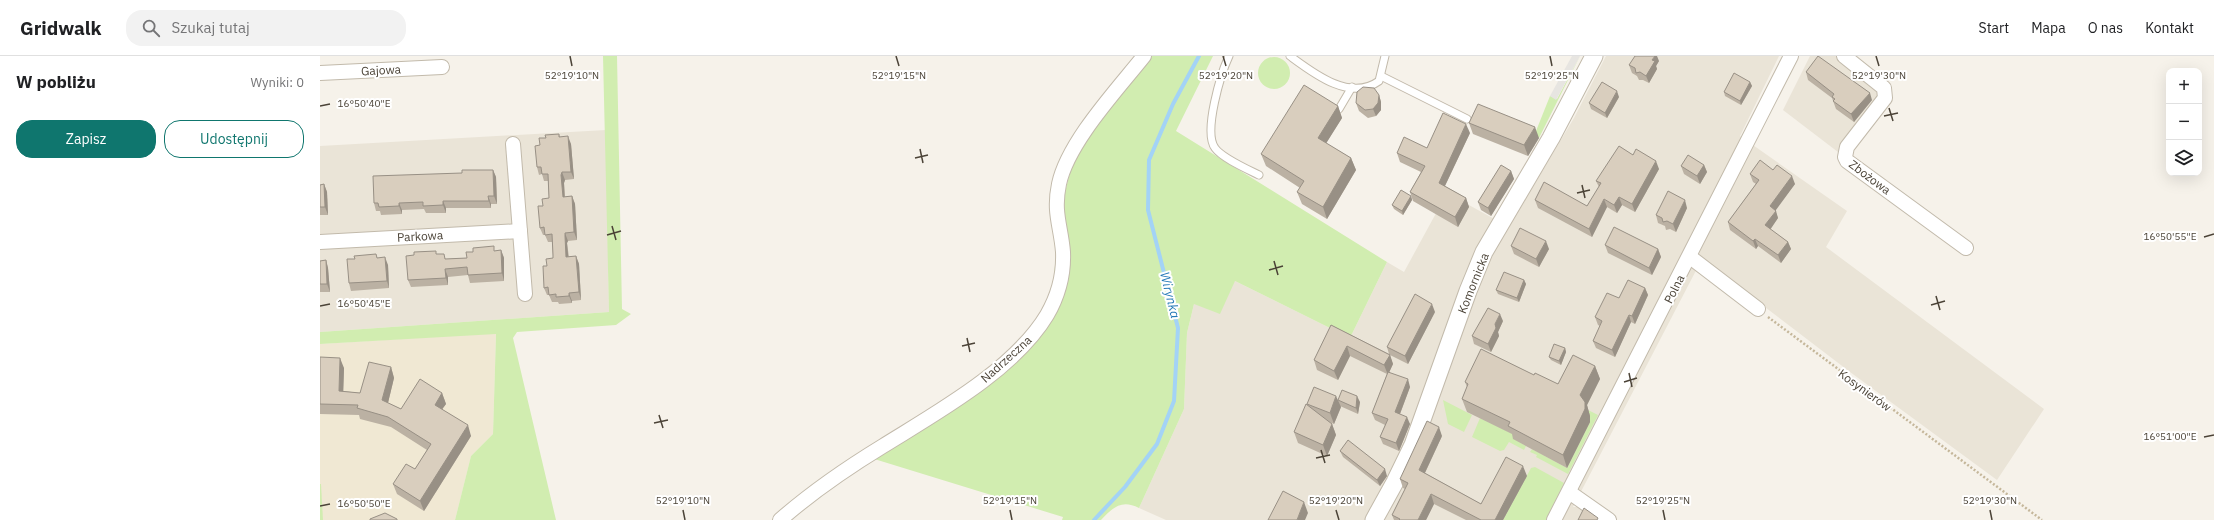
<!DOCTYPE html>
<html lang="pl">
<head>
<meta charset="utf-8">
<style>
  body { margin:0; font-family:"IBM Plex Sans",sans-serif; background:#f2f2f2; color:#202124 }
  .controls { position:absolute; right:12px; top:12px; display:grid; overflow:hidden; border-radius:8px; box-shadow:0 4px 16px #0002 }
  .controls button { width:36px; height:36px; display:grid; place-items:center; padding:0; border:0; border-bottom:1px solid #e0e0e0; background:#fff; color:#202124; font:20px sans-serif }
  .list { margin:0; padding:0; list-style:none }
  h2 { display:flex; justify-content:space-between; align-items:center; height:52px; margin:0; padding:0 16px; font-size:17px }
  h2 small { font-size:13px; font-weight:400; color:#757577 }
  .actions { display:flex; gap:8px; padding:12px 16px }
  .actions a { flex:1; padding:9px 0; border:1px solid #0f766e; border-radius:16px; text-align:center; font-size:14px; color:#0f766e }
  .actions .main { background:#0f766e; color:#fff }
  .icon { flex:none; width:22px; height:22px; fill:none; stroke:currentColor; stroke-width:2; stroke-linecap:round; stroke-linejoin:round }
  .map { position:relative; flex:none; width:1894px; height:464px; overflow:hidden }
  header { display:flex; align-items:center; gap:24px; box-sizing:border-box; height:56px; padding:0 20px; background:#fff; border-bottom:1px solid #e0e0e0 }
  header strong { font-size:19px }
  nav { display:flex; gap:22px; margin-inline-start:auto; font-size:14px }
  .search { width:280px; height:36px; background:#f2f2f2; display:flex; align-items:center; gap:10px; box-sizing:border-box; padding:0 14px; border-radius:16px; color:#757577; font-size:15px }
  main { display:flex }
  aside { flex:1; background:#fff }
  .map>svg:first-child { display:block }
  .residential { fill:#eae4d7 }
  .education { fill:#f0e8d3 }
  .green { fill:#d1edb0 }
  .parking { fill:#e7e5e1 }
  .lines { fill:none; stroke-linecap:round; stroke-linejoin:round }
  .stream { stroke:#a3d3f6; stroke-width:4 }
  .service-casing { stroke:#c2baab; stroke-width:9 }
  .minor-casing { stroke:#c2baab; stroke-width:16 }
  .tertiary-casing { stroke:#c2baab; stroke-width:19 }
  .path { stroke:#c5b79b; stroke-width:2.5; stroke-dasharray:2 2; stroke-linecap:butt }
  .service { stroke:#fff; stroke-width:7 }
  .minor { stroke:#fff; stroke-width:14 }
  .tertiary { stroke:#fff; stroke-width:17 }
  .wall { fill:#bbb1a3 }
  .shaded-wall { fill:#989085 }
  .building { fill:#d9cebe; stroke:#989085 }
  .ticks { fill:none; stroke:#4b4337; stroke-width:1.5 }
  .labels { text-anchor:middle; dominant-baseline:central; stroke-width:4; stroke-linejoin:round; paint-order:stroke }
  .street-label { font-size:12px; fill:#4b4337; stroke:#fff }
  .water-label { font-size:13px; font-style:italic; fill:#2579b7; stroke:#fff }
  .ticks-label { font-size:10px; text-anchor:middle; fill:#4b4337; stroke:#fff; stroke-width:4; stroke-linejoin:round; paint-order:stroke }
</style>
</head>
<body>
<header>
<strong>Gridwalk</strong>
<div class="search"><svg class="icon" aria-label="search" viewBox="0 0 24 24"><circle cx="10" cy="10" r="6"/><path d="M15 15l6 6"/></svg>Szukaj tutaj</div>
<nav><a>Start</a><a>Mapa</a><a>O nas</a><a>Kontakt</a></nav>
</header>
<main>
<aside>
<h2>W pobliżu<small>Wyniki: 0</small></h2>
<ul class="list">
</ul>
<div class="actions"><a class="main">Zapisz</a><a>Udostępnij</a></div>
</aside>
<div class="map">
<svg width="1894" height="464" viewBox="0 0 1894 464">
  <rect width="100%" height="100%" fill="#f6f2ea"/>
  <g class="residential">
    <polygon points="1286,0 1459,0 1420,80 1527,155 1506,191 1724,353 1677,424 1530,316 1382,203 1253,451 1260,451 1279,464 846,464 819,452 864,353 867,277 874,248 915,225 1030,282 1067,206 1084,216 1127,137 1189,171 1254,62"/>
    <polygon points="1490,0 1516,0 1561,36 1518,96 1463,54"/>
    <polygon points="286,74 289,256 0,276 0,90"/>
  </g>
  <polygon class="education" points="176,277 173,378 151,400 135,464 0,464 0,288"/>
  <g class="green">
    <polygon points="283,0 297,0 302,253 311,258 296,269 197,276 193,282 236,464 135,464 151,400 173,378 176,278 0,288 0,276 289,256"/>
    <path d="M828,0H893L856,75L1067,206L1030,282L915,225L900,258L874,248L867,277L864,353L819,452C802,443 793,451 781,464H742L743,461L551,402L632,353L730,263C736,210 737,139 760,91Z"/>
    <polygon points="1260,0 1219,82 1214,80 1230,40 1237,43"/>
    <circle cx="954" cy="17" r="16"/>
    <polygon points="1213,330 1194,383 1206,390 1204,394 1189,386 1184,394 1180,395 1152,381 1160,362 1191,377"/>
    <polygon points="1123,344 1152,359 1144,376 1128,368"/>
    <polygon points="1266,353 1278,359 1248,418 1216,401 1217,399 1210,396 1212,393 1247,412 1270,366 1270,360"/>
    <polygon points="1215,411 1244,427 1226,464 1183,464 1211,412"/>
    <polygon points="0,428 1,428 3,464 0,464"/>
  </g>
  <polygon class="parking" points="1252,0 1260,0 1236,44 1230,40"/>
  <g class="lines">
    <polyline class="stream" points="774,464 805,431 837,388 854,345 858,272 828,154 829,104 853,48 879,0"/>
    <defs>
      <g id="service">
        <path d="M909,0C901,17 883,76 895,92C902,102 927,113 939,119"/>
        <path d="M970,0C993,17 1030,46 1059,25L1065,0"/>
        <polyline points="1061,20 1147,63"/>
        <polyline points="1019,53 1032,31"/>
      </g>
      <g id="minor">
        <polyline points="1524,0 1564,32 1565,42 1527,91 1525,101 1527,105 1646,192"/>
        <polyline points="0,17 122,11"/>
        <polyline points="193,88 205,238"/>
        <polyline points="0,186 200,175"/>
        <polyline points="1370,201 1438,253"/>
        <polyline points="1249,436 1289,464"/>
        <path d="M460,464C492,436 527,412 563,390C616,357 694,314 727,259C738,240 744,219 743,196C741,170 733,157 739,128C748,86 797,34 824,0"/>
        <polyline points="1234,464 1471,0"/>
      </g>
      <polyline id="tertiary" points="1054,464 1075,426 1093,389 1148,235 1164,196 1231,82 1274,0"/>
    </defs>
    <use href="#service" class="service-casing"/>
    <use href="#minor" class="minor-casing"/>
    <use href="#tertiary" class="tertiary-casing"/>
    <polyline class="path" points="1448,261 1722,464"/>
    <use href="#service" class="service"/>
    <use href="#minor" class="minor"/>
    <use href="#tertiary" class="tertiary"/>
  </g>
  <g class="wall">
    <polygon points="1339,5 1336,10 1337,13 1329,27 1323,24 1319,24 1317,20 1312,17 1309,9"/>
    <polygon points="1486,16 1552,44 1534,66 1516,53 1512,42 1488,24"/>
    <polygon points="1430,26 1432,30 1421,49 1405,40 1404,36"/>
    <polygon points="1059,39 1061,46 1061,54 1056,60 1048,62 1039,55 1036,47"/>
    <polygon points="1299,41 1287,62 1271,53 1269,47"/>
    <polygon points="1018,50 1022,62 1006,87 1031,102 1036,114 1007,163 982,148 977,136 980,132 946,110 941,98"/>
    <polygon points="1149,67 1219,82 1208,100 1153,78"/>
    <polygon points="1150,77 1125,130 1146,142 1149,151 1138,171 1093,145 1090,136 1101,116 1080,106 1077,97 1107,92"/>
    <polygon points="239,78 240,81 251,88 254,123 245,124 244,127 245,141 252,140 255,148 257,184 248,185 247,187 249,201 256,200 259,208 261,244 252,245 252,247 239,248 238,246 232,246 229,239 227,239 224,232 227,210 233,202 232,186 228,186 225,179 223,179 220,172 223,150 229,142 228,125 224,125 222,118 219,119 217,111 220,89 226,82"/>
    <polygon points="1313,99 1339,113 1315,156 1302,149 1297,157 1287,151 1272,181 1218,152 1215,144 1267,150 1279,131 1276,125"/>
    <polygon points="1384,109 1387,116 1380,128 1364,118 1361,110"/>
    <polygon points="173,114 176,121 177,148 171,148 171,152 126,152 126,157 106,157 104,153 82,154 82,158 61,159 60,155 56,155 54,147 142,117"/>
    <polygon points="1453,114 1475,128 1455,154 1458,162 1450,173 1468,186 1471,193 1461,207 1438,190 1436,193 1410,174 1408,166 1436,128 1433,126 1430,118"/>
    <polygon points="1191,115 1194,123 1171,160 1161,154 1158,146"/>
    <polygon points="4,128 7,136 8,159 0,159 0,129"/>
    <polygon points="1091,140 1092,144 1083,159 1074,153 1072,149"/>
    <polygon points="1367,152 1356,176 1350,173 1346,174 1345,170 1338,167 1336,159"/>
    <polygon points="1285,189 1338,193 1341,201 1332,219 1288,197"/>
    <polygon points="1191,190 1229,193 1219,211 1194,198"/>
    <polygon points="181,194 184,202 184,225 150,227 148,219 128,221 128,229 91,231 88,224 94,199 117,198 126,203 147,202 175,195"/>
    <polygon points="56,198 57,202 68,209 69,232 31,235 29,227 35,203"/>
    <polygon points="6,204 8,212 10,236 0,236 0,205"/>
    <polygon points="1204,224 1206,228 1199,246 1178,238 1176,234"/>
    <polygon points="1325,232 1328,239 1315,268 1311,266 1295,301 1276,292 1273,285 1280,270 1278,269 1275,261 1299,242"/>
    <polygon points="1115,256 1088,308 1070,299 1073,308 1069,316 1090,331 1080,358 1090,368 1079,395 1063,388 1060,381 1065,369 1055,364 1052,357 1067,318 1030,300 1018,324 997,314 994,304 1011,269 1069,298 1067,291"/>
    <polygon points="1183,265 1178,276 1179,280 1171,296 1154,288 1152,280"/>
    <polygon points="1245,292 1246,296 1241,309 1231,304 1229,301"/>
    <polygon points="0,301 24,312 23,335 40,337 71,311 74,322 68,347 81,353 122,337 126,348 122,353 151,380 104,455 77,438 73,428 95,413 107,394 71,371 40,363 39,359 0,358"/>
    <polygon points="1275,310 1280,323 1267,349 1270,360 1270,366 1247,412 1193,383 1192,378 1147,356 1142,343 1147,331 1145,326 1214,319 1238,328"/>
    <polygon points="1018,344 1040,346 1038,358 1020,350 1021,351 1014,368 1009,366 1012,368 1016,379 1007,400 978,387 974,376 987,349 987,348"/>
    <polygon points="1122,380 1105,417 1161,448 1207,420 1183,464 1146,464 1114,448 1106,464 1074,464 1072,459 1085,433 1083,432 1080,423"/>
    <polygon points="1020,395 1067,420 1060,430 1023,401"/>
  </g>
  <g class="shaded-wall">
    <polygon points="1335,0 1337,0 1339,5 1336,10 1337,13 1329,27 1326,20 1332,4"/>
    <polygon points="1430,26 1432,30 1421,49 1420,45"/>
    <polygon points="1297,35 1299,41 1287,62 1285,57"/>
    <polygon points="1550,37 1552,44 1534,66 1531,58"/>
    <polygon points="1059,39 1061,46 1061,54 1056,60 1053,53"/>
    <polygon points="1018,50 1022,62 1002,94 998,82"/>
    <polygon points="1146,68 1150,77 1122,136 1119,127"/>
    <polygon points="1215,71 1219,82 1208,100 1204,89"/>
    <polygon points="248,80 251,88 254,123 251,116"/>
    <polygon points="1031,102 1036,114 1007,163 1003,151"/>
    <polygon points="1336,105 1339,113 1315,156 1312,148"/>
    <polygon points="1384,109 1387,116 1380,128 1377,120"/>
    <polygon points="173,114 176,121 177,148 174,140"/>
    <polygon points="1191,115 1194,123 1171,160 1168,152"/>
    <polygon points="242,116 245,124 244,127 245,149 243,141 241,119"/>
    <polygon points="1472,120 1475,128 1453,158 1450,150"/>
    <polygon points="4,128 7,136 8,159 5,151"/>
    <polygon points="168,140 171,148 171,152 169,145"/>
    <polygon points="252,140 255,148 257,184 254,176"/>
    <polygon points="1091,140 1092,144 1083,159 1082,155"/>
    <polygon points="1299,141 1302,149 1297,157 1294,149"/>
    <polygon points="1146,142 1149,151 1138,171 1135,161"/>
    <polygon points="1284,143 1287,151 1272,181 1269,173"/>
    <polygon points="1365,144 1367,152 1356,176 1353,168"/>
    <polygon points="123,145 126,152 126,157 123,149"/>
    <polygon points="79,147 82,154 82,158 79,150"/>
    <polygon points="1456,155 1458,162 1448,177 1445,169"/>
    <polygon points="245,177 248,185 247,187 249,209 246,201 245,180"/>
    <polygon points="1435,183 1438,190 1436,193 1433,185"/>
    <polygon points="1226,185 1229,193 1219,211 1216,203"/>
    <polygon points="1468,186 1471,193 1461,207 1458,199"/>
    <polygon points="1338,193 1341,201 1332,219 1329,212"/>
    <polygon points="181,194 184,202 184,225 182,217"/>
    <polygon points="256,200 259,208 261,244 259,236"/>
    <polygon points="65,201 68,209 69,232 67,225"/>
    <polygon points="6,204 8,212 10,236 7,228"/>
    <polygon points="125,213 128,221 128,229 126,222"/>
    <polygon points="1204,224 1206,228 1199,246 1197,242"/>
    <polygon points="1325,232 1328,239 1315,268 1312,260"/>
    <polygon points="249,237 252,245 252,247 249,240"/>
    <polygon points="1112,248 1115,256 1088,308 1085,300"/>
    <polygon points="1180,258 1183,265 1178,276 1179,280 1171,296 1168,288 1175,268"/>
    <polygon points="1309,259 1311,266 1295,301 1292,294"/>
    <polygon points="1027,290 1030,300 1018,324 1014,315"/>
    <polygon points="1245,292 1246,296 1241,309 1239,305"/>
    <polygon points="1070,299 1073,308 1068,319 1064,309"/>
    <polygon points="20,302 24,312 23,345 19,335"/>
    <polygon points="1275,310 1280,323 1267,349 1270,360 1270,366 1247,412 1243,399 1260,339"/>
    <polygon points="71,311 74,322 66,355 62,344"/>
    <polygon points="1088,323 1090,331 1078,363 1075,356"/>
    <polygon points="122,337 126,348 118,359 115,349"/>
    <polygon points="1016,340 1021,351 1014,368 1010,357"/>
    <polygon points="1037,340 1040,346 1038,358 1036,352"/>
    <polygon points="1087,361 1090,368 1079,395 1076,387"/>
    <polygon points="1012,368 1016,379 1007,400 1003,389"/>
    <polygon points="148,369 151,380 104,455 100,445"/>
    <polygon points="1119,371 1122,380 1102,423 1099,414"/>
    <polygon points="1203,410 1207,420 1183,464 1175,464"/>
    <polygon points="1065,413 1067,420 1060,430 1057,424"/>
    <polygon points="1111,438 1114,448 1106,464 1098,464"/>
    <polygon points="984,446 988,457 985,464 977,464"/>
  </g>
  <g class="building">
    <polygon points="1315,0 1335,0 1332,4 1335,5 1326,20 1320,16 1316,17 1315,12 1309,9"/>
    <polygon points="1498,0 1550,37 1531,58 1513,45 1515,43 1512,41 1514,38 1486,16"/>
    <polygon points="1414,17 1430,26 1420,45 1404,36"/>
    <polygon points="1282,26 1297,35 1285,57 1269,47"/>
    <polygon points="984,29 1018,50 998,82 1031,102 1003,151 977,136 984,125 941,98"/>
    <polygon points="1043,31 1054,32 1059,39 1058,47 1053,53 1045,54 1036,47 1037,36"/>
    <polygon points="1158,48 1215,71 1204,89 1149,67"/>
    <polygon points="1123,57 1146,68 1119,127 1146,142 1135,161 1090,136 1105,110 1077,97 1084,81 1107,92"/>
    <polygon points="239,78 239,81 248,80 251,116 242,116 241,119 243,141 252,140 254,176 245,177 245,180 246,201 256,200 259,236 249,237 249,240 236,241 236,238 229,239 228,231 224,232 223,210 227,210 226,203 233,202 233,199 232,178 225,179 224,171 220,172 218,150 223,150 222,143 229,142 228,118 222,118 221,111 217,111 215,90 220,89 219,82 226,82 225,79"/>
    <polygon points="1299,90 1313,99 1316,93 1336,105 1312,148 1299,141 1294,149 1284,143 1269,173 1215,144 1224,126 1267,150 1281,127 1276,125"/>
    <polygon points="1368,99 1384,109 1377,120 1361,110"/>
    <polygon points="1440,104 1453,114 1457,109 1472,120 1450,150 1456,155 1445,169 1468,186 1458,199 1435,183 1433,185 1408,166 1439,124 1430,118"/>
    <polygon points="1181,109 1191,115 1168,152 1158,146"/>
    <polygon points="142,114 173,114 174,140 168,140 169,145 123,145 123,149 103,150 103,146 79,147 79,150 59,151 58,147 54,147 53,120 142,117"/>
    <polygon points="4,128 5,151 0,151 0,129"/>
    <polygon points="1081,134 1091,140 1082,155 1072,149"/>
    <polygon points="1348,135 1365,144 1353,168 1347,165 1343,166 1342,162 1336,159"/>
    <polygon points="1294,171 1338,193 1329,212 1285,189"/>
    <polygon points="1200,172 1226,185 1216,203 1191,190"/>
    <polygon points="174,190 174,195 181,194 182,217 148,219 147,211 125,213 126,222 88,224 86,200 94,199 94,196 116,195 116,198 124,198 125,203 147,202 146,196 153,196 153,192"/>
    <polygon points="56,198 57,202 65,201 67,225 29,227 27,203 35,203 34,200"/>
    <polygon points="6,204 7,228 0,228 0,205"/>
    <polygon points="1184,216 1204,224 1197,242 1176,234"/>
    <polygon points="1308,224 1325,232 1312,260 1309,259 1292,294 1273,285 1282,265 1275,261 1287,237 1299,242"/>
    <polygon points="1095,238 1112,248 1085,300 1067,291"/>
    <polygon points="1168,252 1180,258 1175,268 1176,272 1168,288 1152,280"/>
    <polygon points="1011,269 1070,299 1064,309 1027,290 1014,315 994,304"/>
    <polygon points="1234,288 1245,292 1239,305 1229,301"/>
    <polygon points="1161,293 1214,319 1215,317 1238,328 1253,299 1275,310 1260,339 1265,346 1265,353 1243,399 1188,370 1190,366 1142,343 1148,328 1145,326"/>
    <polygon points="0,301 20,302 19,335 40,337 49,306 71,311 62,344 81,353 100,323 122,337 115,349 148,369 100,445 73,428 86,408 95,413 111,388 68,361 37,352 38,349 0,348"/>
    <polygon points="1068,316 1088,323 1075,356 1087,361 1076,387 1060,381 1068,363 1052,357"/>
    <polygon points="994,331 1016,340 1010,357 987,348"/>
    <polygon points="1022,334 1037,340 1036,352 1018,344"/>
    <polygon points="986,348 1012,368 1003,389 974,376"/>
    <polygon points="1107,365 1119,371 1099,414 1161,448 1186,401 1203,410 1175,464 1161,464 1111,438 1098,464 1079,464 1080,463 1072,459 1088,427 1080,423"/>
    <polygon points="1028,384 1065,413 1057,424 1020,395"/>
    <polygon points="963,435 984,446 977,464 948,464"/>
    <polygon points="1264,452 1278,462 1277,464 1258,464"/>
    <polygon points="65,457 77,463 77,464 50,464 50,463"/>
  </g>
  <path class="ticks" d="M250,0L252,10M576,0L579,10M903,0L906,10M1230,0L1232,10M1556,0L1559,10M0,50L10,48M1569,52L1573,65M1564,60L1578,57M600,93L603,107M595,102L608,99M1262,129L1265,142M1257,137L1270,134M292,170L296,184M287,179L301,175M1884,181L1894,178M954,205L958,219M949,214L963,210M1616,240L1620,254M1611,249L1625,245M0,250L10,248M647,282L650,296M642,290L655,287M1309,317L1312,331M1304,326L1317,322M339,359L343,372M334,367L348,364M1884,381L1894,379M1001,394L1005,407M996,402L1010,399M0,450L10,448M363,454L365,464M690,454L692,464M1016,454L1019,464M1343,454L1345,464M1670,454L1672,464"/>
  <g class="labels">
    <g class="street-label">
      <text transform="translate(61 14) rotate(-3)">Gajowa</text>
      <text transform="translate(1550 121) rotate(37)">Zbożowa</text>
      <text transform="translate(100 180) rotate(-3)">Parkowa</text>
      <text transform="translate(1153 227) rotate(-68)">Komornicka</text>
      <text transform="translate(1354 233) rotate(-63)">Polna</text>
      <text transform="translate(686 303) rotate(-42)">Nadrzeczna</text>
      <text transform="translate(1545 334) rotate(36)">Kosynierów</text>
    </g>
    <g class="water-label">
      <text transform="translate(850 239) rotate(76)">Wirynka</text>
    </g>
  </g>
  <g class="ticks-label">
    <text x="252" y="23">52°19'10"N</text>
    <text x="579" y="23">52°19'15"N</text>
    <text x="906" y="23">52°19'20"N</text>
    <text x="1232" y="23">52°19'25"N</text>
    <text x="1559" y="23">52°19'30"N</text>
    <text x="44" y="51">16°50'40"E</text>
    <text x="1850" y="184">16°50'55"E</text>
    <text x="44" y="251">16°50'45"E</text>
    <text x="1850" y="384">16°51'00"E</text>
    <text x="363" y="448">52°19'10"N</text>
    <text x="690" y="448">52°19'15"N</text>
    <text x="1016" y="448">52°19'20"N</text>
    <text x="1343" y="448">52°19'25"N</text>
    <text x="1670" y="448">52°19'30"N</text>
    <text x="44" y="451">16°50'50"E</text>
  </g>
</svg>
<div class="controls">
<button>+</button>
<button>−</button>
<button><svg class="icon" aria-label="layers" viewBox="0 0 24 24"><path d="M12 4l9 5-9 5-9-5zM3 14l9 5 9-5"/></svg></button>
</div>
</div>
</main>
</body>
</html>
